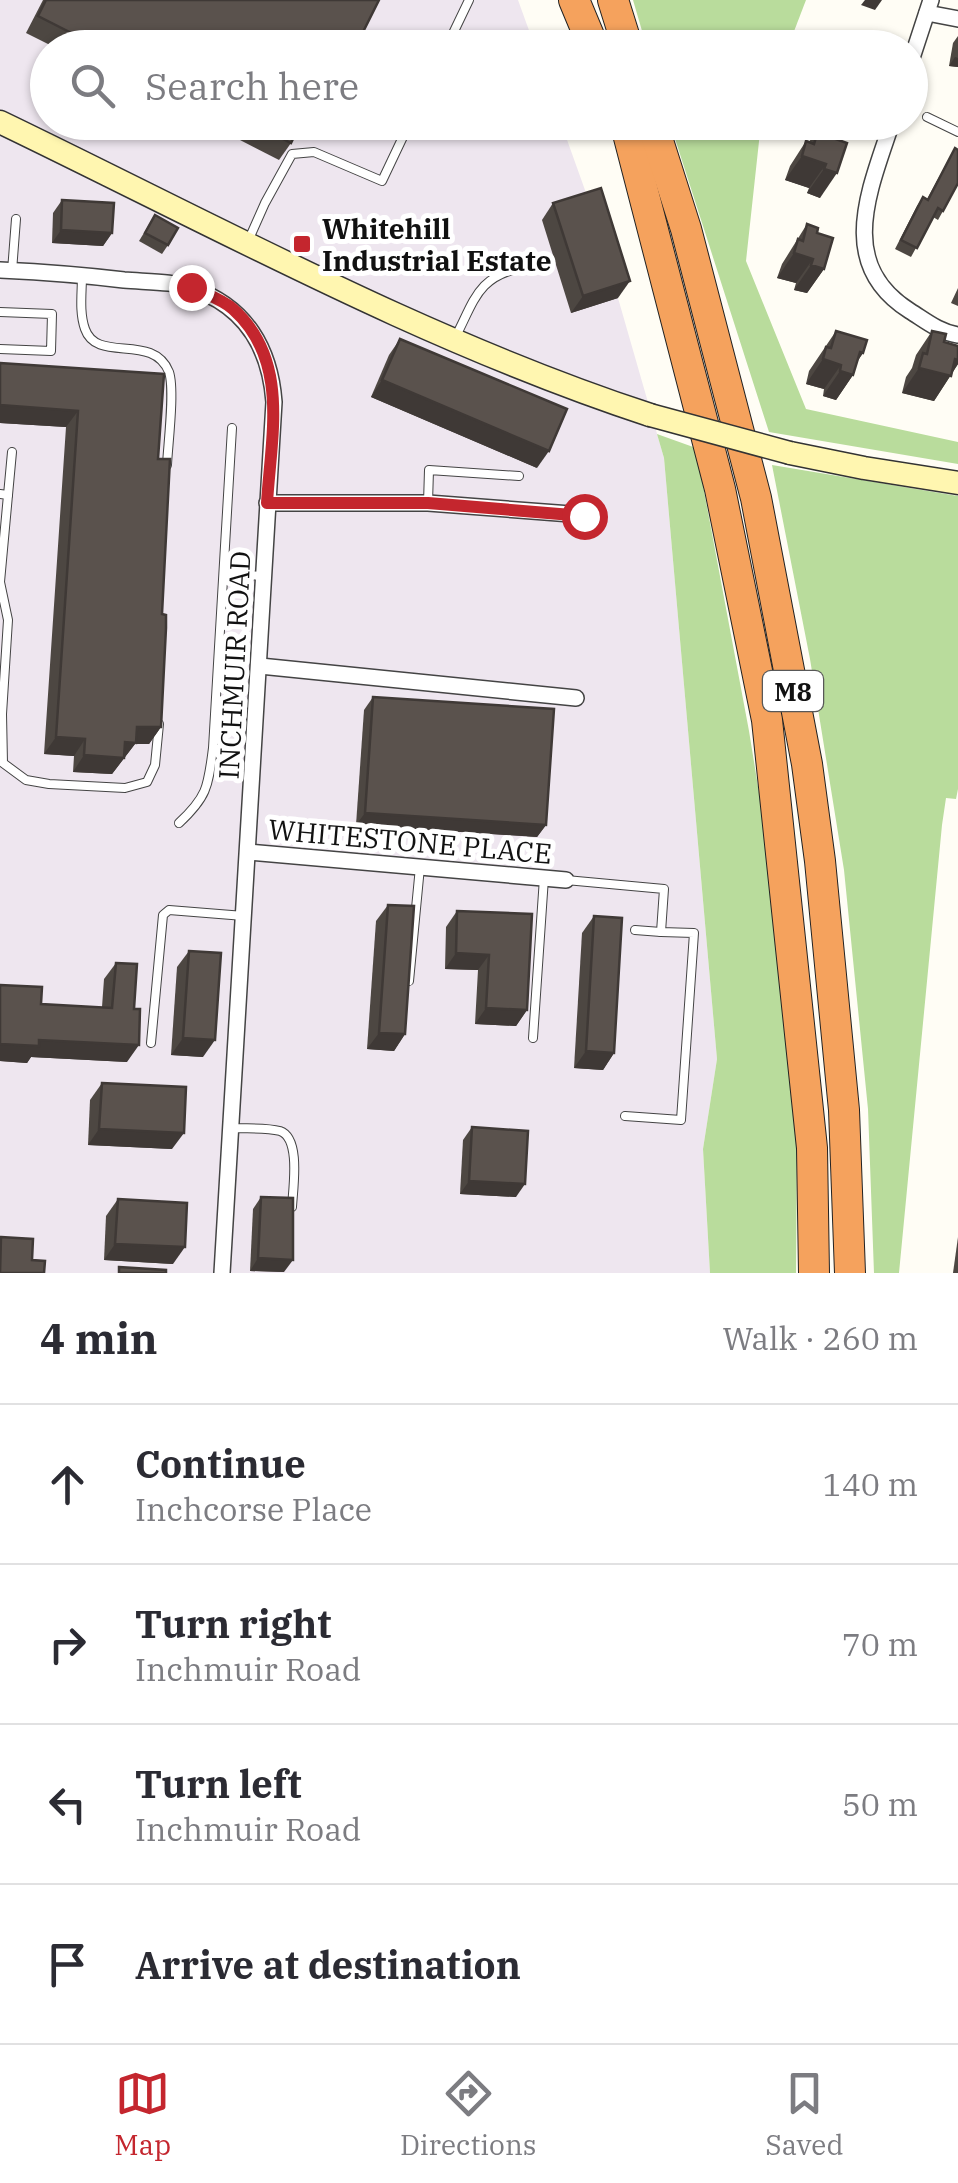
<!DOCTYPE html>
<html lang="en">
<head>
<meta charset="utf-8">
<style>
  body { margin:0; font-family:"IBM Plex Serif",serif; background:#f2f2f3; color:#2b2b33 }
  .stop { position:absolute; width:30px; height:30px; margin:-22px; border:8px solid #c4262e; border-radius:50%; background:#fff }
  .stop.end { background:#c4262e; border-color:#fff; box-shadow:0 2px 10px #0008 }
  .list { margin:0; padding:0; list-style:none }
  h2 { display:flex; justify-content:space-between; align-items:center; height:130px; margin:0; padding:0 40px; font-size:42px }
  h2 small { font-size:32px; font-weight:400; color:#7c7c81 }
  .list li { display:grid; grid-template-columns:65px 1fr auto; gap:30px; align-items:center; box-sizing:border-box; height:160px; padding:0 40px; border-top:2px solid #e1e1e2 }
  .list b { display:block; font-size:38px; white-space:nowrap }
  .list p { margin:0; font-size:32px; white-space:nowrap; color:#7c7c81 }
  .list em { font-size:32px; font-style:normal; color:#7c7c81 }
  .icon { flex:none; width:55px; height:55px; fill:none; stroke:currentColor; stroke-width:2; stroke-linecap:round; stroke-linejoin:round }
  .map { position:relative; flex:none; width:958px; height:1273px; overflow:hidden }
  .search { position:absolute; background:#fff; box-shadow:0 2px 8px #0004; left:30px; right:30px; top:30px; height:110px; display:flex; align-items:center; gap:25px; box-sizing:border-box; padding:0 35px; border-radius:55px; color:#7c7c81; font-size:38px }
  .sheet { height:770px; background:#fff }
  nav { display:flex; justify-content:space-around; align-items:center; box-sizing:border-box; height:140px; border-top:2px solid #e1e1e2; background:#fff; font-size:28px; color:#7c7c81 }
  nav a { display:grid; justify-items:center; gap:5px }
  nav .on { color:#c4262e }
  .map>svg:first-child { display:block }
  .industrial { fill:#eee6ef }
  .forest { fill:#b9dc9c }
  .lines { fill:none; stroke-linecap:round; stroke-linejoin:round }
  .lane-casing { stroke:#444; stroke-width:10 }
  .street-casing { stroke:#444; stroke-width:18 }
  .secondary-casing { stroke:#333; stroke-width:25 }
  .highway-casing { stroke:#222; stroke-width:32 }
  .lane { stroke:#fff; stroke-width:8 }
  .street { stroke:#fff; stroke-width:15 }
  .secondary { stroke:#fff6b0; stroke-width:22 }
  .highway { stroke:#f5a25d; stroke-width:30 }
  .secondary-bridge-casing { stroke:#333; stroke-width:25; stroke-linecap:butt }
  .secondary-bridge { stroke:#fff6b0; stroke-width:22 }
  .wall { fill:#4d4742 }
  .shaded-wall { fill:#3f3936 }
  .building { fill:#5a524d; stroke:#3f3936; stroke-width:2.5 }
  .route { stroke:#c4262e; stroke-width:12 }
  .poi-dot { fill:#c4262e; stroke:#fff; stroke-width:4 }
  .labels { text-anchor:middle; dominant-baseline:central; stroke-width:10; stroke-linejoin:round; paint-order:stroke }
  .shield { fill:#fff; stroke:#585858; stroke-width:2.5 }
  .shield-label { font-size:25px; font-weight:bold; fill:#111 }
  .poi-label { font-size:28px; font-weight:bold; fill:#111; stroke:#fff; text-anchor:start }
  .street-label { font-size:28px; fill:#111; stroke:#fff }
</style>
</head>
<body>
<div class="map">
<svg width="958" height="1273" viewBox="0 0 958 1273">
  <rect width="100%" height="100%" fill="#fffdf5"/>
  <polygon class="industrial" points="0,0 518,0 535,47 48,48 48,122 561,123 595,218 664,458 717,1059 703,1149 710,1273 0,1273"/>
  <g class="forest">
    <polygon points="633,0 806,0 788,47 647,48"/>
    <polygon points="670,123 761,123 746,261 806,409 958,442 958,464 769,432"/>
    <polygon points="657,434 696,448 749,731 779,916 797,1139 796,1273 710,1273 703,1149 717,1059 664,458"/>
    <polygon points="772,465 958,496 958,789 956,799 946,798 942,825 899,1273 874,1273 868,1109 844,870 810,659"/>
  </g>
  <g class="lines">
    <defs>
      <g id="lane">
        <polyline points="446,48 469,0"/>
        <polyline points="927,117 958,132"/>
        <polyline points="249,239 265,203 292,154 314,152 382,181 410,122"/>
        <polyline points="12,271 16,219"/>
        <path d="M82,275C82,293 79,312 85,329C97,364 153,332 169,372C175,390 168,444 167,465"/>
        <polyline points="0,312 52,314 51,351 0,349"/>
        <path d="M456,336C475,299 478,276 524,267"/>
        <polyline points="0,494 8,495 0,582 8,620 2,714 3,763 26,780 49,784 125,788 147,782 155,765 159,724"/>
        <polyline points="8,495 12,452"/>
        <polyline points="428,503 429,470 519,476"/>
        <polyline points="224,574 264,576"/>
        <path d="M179,823C208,796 208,786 213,748L232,428"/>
        <polyline points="566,880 664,889 661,932 694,933 681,1120 625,1116"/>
        <polyline points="635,930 661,932"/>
        <polyline points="409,981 420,867"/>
        <polyline points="533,1038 544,878"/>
        <polyline points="151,1043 163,915 169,910 244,916"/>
        <path d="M231,1128C246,1129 265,1127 280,1131C301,1138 293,1188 292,1207"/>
      </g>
      <g id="street">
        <polyline points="927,13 958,19"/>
        <polyline points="910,64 931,0"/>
        <path d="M892,122C870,189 835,264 910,311C926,321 939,332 958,335"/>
        <path d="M0,270C42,272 83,275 124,280C147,282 173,281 194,289C246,307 270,349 274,402L222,1273"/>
        <polyline points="267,503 428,503 584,515"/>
        <polyline points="260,666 576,698"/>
        <polyline points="249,852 566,880"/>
      </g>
      <g id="secondary">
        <path d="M0,122C214,225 424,341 650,415"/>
        <polyline points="790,453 864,468 958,483"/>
      </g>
      <g id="highway">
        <polyline points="574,0 594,48"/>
        <polyline points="613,0 628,48"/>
        <polyline points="625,122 720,489 767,720 812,1148 814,1273"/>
        <polyline points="652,122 686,229 756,498 807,764 820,861 844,1110 850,1273"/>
      </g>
    </defs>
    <use href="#lane" class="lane-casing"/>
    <use href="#street" class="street-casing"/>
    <use href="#secondary" class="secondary-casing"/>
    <use href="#highway" class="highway-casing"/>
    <use href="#lane" class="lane"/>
    <use href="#street" class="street"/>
    <use href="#secondary" class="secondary"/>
    <use href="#highway" class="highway"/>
    <defs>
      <polyline id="secondary-bridge" points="650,415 790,453"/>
    </defs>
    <use href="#secondary-bridge" class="secondary-bridge-casing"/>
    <use href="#secondary-bridge" class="secondary-bridge"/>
  </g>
  <g class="wall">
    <polygon points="43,0 379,0 355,48 56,48 26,33"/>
    <polygon points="958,36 958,67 949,66 953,43"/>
    <polygon points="205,122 301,122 291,143 279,160"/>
    <polygon points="819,127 830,137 820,198 807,193 809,188 785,180 790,166 806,141 809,142"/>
    <polygon points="955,148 943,211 938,220 933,217 911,257 895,249 917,206 923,197 927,199"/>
    <polygon points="62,200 112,233 103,246 52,243 53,213"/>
    <polygon points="553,203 618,298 571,313 542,220"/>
    <polygon points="155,215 168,245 162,254 139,241"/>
    <polygon points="807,224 817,233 824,269 807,293 794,290 796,283 777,278 782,264"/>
    <polygon points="958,288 958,306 951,303"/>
    <polygon points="836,331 863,353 857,362 853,375 836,400 823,396 824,389 806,384 809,371"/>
    <polygon points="932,331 944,342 958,346 958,364 934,401 902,393 906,377 912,368 916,355"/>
    <polygon points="400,339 537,468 371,397 389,355"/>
    <polygon points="0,363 158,459 162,614 161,727 149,744 135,744 112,774 73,772 74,756 44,754 66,427 0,423"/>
    <polygon points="373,697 546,825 537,837 356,825 364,710"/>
    <polygon points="388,905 405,1034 394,1051 367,1049 376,921"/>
    <polygon points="457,911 527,1010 516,1026 475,1024 478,970 445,969 446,927"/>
    <polygon points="594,916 614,1053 603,1070 574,1068 582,933"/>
    <polygon points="189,951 203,1057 171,1055 177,967"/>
    <polygon points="116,963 127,1062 31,1057 27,1063 0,1061 0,985 41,1004 102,1007 104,979"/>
    <polygon points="102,1083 172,1149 88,1145 90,1100"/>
    <polygon points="472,1127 516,1197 460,1194 463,1140"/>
    <polygon points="261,1197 284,1272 250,1271 253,1209"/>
    <polygon points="118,1199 173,1264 104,1260 106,1216"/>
    <polygon points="958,1237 958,1273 953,1273"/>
  </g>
  <g class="shaded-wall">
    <polygon points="865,0 882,0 875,10 861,5"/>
    <polygon points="955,57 958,58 958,67 949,66"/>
    <polygon points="802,156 826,164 809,188 785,180"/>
    <polygon points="824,169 837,173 820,198 807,193"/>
    <polygon points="61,230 112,233 103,246 52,243"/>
    <polygon points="794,253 813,259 796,283 777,278"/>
    <polygon points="811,265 824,269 807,293 794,290"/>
    <polygon points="630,281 618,298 571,313 583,296"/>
    <polygon points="860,352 863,353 848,374 853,375 836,400 823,396 840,371"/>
    <polygon points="823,359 841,365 824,389 806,384"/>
    <polygon points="955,359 958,360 958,364 934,401 902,393 919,368"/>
    <polygon points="382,380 549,451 537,468 371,397"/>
    <polygon points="0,405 78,411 66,427 0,423"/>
    <polygon points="137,727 161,727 149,744 135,744 112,774 73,772 84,755"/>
    <polygon points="56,737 85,739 74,756 44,754"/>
    <polygon points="365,813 546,825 537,837 356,825"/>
    <polygon points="456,953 489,955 478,970 445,969"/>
    <polygon points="486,1008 527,1010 516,1026 475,1024"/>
    <polygon points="379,1033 405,1034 394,1051 367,1049"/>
    <polygon points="183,1038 215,1040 203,1057 171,1055"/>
    <polygon points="39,1040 139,1045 127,1062 31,1057 27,1063 0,1061 0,1044"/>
    <polygon points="586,1051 614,1053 603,1070 574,1068"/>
    <polygon points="99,1129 184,1133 172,1149 88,1145"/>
    <polygon points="469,1181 525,1184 516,1197 460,1194"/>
    <polygon points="115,1244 185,1247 173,1264 104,1260"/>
    <polygon points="258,1258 293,1260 284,1272 250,1271"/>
  </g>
  <g class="building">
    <polygon points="46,0 379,0 355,48 101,48 38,16"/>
    <polygon points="852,34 864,37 863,43 879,48 848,48"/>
    <polygon points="250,122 301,122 291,143"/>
    <polygon points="819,127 832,131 830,137 847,143 837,173 824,169 826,164 802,156 806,141 814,144"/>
    <polygon points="955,148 958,150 958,183 943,211 938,208 917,248 901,240 923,197 928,200"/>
    <polygon points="601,188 630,281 583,296 553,203"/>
    <polygon points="62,200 114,203 112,233 61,230"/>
    <polygon points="155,215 178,228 168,245 145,233"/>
    <polygon points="807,224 818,228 817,233 833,238 824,269 811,265 813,259 794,253 798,239 803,241"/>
    <polygon points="836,331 867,340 863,353 860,352 853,375 840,371 841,365 823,359 826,347 831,348"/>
    <polygon points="932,331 946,334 944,342 958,346 958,360 955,359 951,376 919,368 923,353 927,354"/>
    <polygon points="400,339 567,409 549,451 382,380"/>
    <polygon points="0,363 164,374 158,459 170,459 162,614 166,615 166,628 161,727 137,727 136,743 125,742 124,758 84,755 85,739 56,737 78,411 0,405"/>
    <polygon points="373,697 554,709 546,825 365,813"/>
    <polygon points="388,905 414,906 405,1034 379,1033"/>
    <polygon points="457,911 532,914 527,1010 486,1008 489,955 456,953"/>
    <polygon points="594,916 622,918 614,1053 586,1051"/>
    <polygon points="189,951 221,953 215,1040 183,1038"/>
    <polygon points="116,963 137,964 134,1009 140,1009 139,1045 39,1040 39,1046 0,1044 0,985 42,987 41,1004 112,1008"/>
    <polygon points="102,1083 186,1087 184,1133 99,1129"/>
    <polygon points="472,1127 528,1131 525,1184 469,1181"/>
    <polygon points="261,1197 293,1198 293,1260 258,1258"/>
    <polygon points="118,1199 187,1203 185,1247 115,1244"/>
    <polygon points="1,1237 33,1239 32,1260 45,1261 44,1273 0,1273"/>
    <polygon points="119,1267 166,1270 166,1273 119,1273"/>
  </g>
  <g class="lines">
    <path class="route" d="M191,287C205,294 222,299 233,309C290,360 271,436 267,503H428L584,516"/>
  </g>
  <rect class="poi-dot" x="292" y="234" width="20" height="20" rx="5"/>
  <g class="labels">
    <rect class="shield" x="763" y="671" width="60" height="40" rx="8"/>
    <g class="shield-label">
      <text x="793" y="691">M8</text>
    </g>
    <g class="poi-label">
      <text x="322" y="228">Whitehill<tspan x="322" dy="32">Industrial Estate</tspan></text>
    </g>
    <g class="street-label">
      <text transform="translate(234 665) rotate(-87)">INCHMUIR ROAD</text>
      <text transform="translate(410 841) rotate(5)">WHITESTONE PLACE</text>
    </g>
  </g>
</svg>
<div class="stop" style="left:584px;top:516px"></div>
<div class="stop end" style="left:191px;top:287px"></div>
<div class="search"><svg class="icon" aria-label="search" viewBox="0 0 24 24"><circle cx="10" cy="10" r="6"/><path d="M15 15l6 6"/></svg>Search here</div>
</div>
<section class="sheet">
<h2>4 min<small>Walk · 260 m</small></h2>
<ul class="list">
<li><svg class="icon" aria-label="ahead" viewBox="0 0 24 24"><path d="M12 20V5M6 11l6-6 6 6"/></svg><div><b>Continue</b><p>Inchcorse Place</p></div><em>140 m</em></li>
<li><svg class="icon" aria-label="right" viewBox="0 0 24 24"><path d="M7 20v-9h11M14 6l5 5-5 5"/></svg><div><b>Turn right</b><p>Inchmuir Road</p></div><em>70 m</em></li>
<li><svg class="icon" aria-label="left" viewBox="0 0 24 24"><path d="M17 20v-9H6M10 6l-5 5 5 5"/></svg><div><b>Turn left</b><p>Inchmuir Road</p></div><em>50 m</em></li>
<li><svg class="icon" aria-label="arrive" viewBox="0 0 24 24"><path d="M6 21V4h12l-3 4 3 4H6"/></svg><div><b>Arrive at destination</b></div></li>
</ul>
</section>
<nav>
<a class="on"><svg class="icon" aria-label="map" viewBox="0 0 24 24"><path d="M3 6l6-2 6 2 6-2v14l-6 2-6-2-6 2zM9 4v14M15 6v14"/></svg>Map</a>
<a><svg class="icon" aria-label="directions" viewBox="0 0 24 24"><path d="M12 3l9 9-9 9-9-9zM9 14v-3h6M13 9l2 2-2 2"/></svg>Directions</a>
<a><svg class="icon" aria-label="saved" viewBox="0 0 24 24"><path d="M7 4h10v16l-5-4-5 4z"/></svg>Saved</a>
</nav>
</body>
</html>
